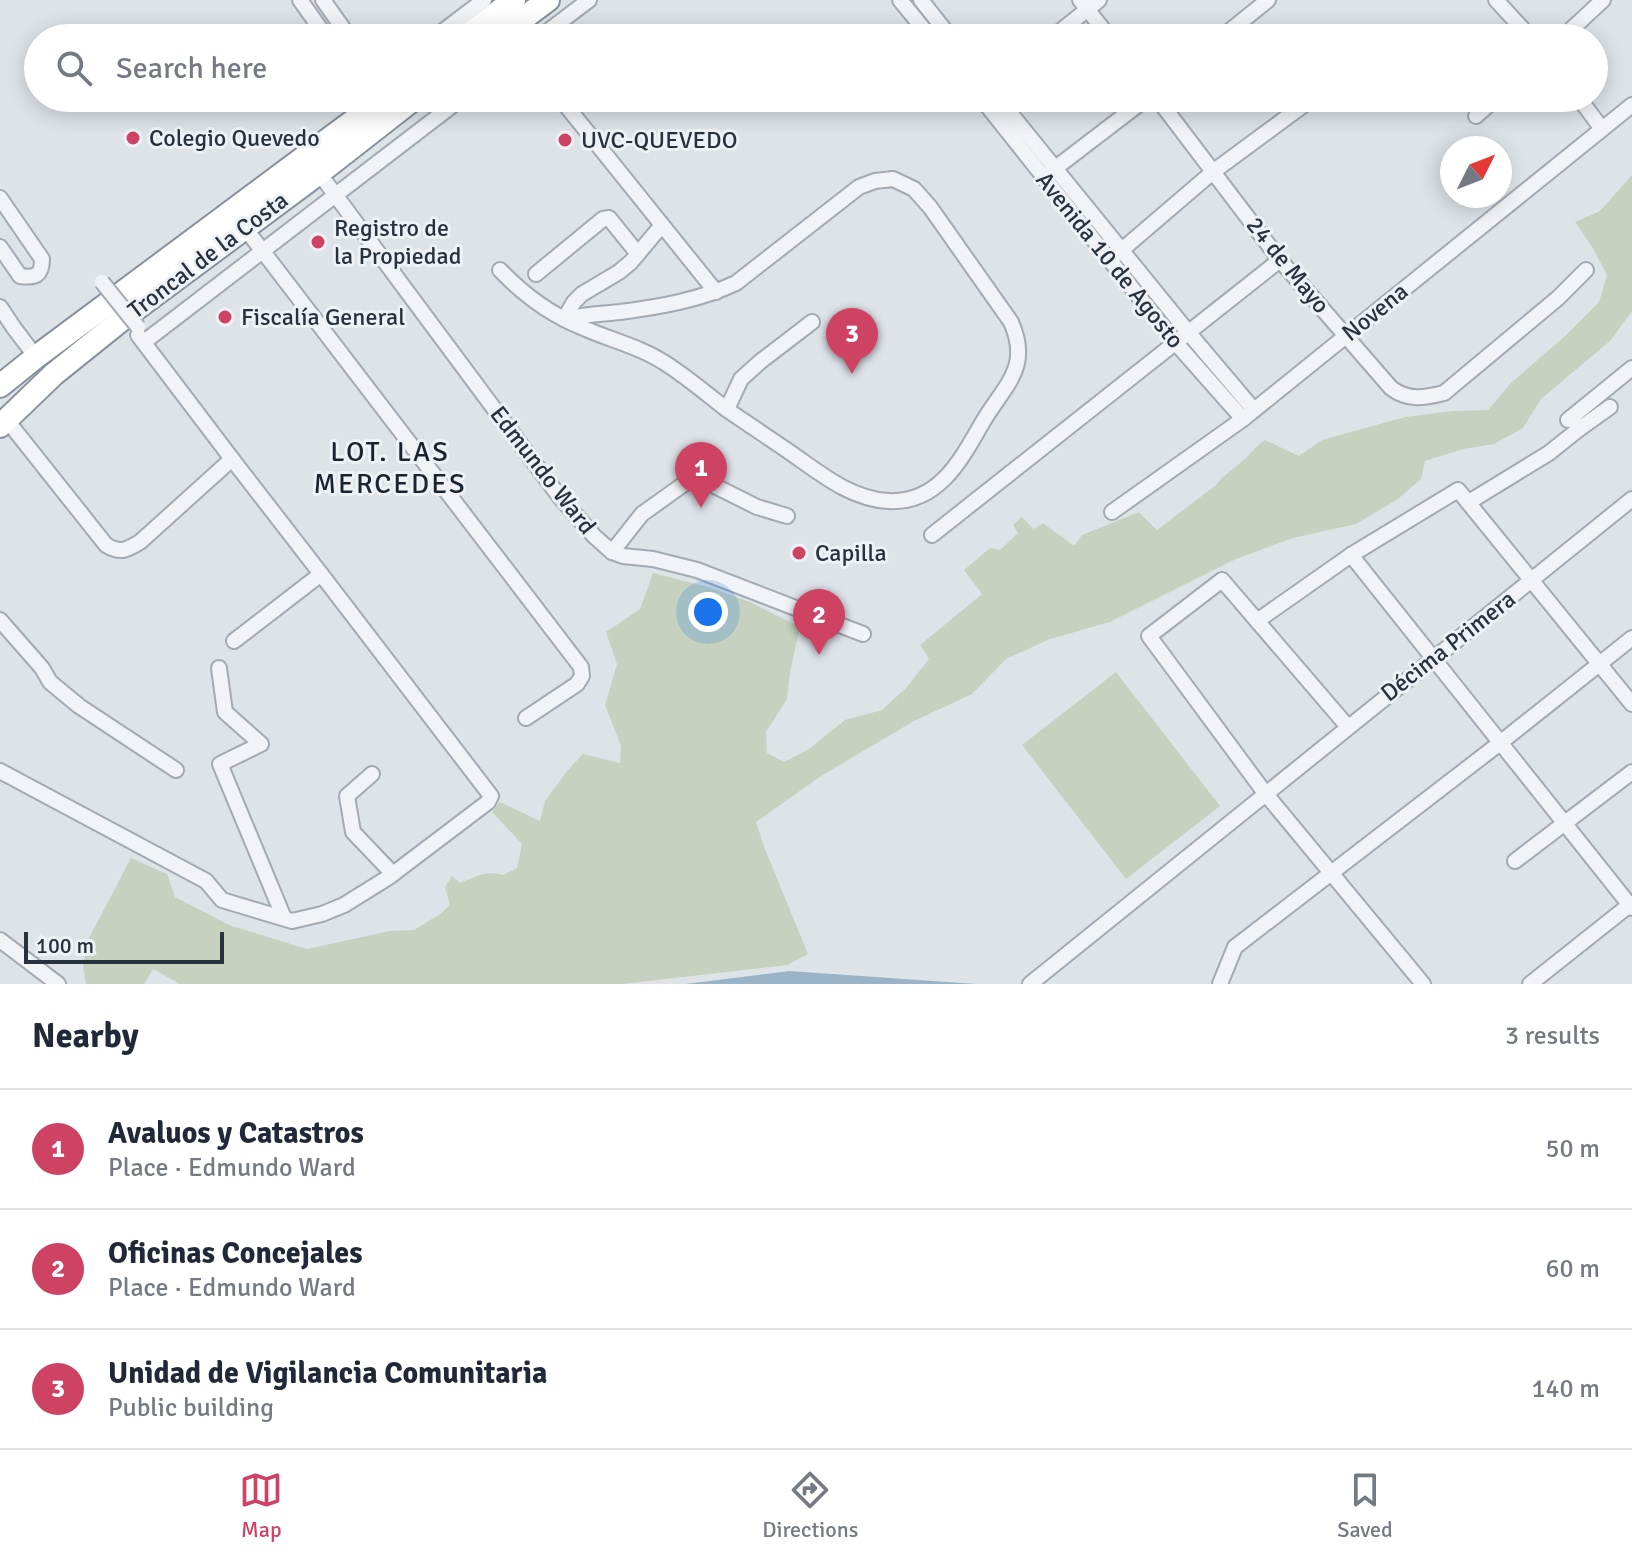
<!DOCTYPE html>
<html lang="en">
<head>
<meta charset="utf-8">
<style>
  body { margin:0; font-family:Signika,sans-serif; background:#f6f6f7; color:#1f2937 }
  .compass { position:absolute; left:1440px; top:136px; width:72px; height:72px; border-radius:50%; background:#fff; box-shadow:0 4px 20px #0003; rotate:48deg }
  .scale { position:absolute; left:24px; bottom:20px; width:200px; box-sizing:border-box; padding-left:8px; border:4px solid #27323f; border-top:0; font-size:22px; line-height:28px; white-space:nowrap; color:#27323f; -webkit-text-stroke:6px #eef2f6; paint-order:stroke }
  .you { position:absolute; left:708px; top:612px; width:28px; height:28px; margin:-20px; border:6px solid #fff; border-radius:50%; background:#1a73e8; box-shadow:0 0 0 12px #1a73e833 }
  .badge { display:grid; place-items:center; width:52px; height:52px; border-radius:50%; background:#ce4264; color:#fff; font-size:26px; font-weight:700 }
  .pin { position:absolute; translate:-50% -66px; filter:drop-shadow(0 2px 4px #0008) }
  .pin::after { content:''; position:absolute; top:42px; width:28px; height:24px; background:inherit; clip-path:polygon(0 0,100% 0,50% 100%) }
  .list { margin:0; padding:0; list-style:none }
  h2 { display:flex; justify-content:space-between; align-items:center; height:104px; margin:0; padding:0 32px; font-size:34px }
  h2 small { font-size:26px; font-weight:400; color:#747a83 }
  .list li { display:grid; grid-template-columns:52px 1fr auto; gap:24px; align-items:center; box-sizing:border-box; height:120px; padding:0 32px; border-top:2px solid #e0e1e3 }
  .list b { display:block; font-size:30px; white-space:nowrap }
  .list p { margin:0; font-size:26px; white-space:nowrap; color:#747a83 }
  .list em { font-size:26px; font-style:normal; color:#747a83 }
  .icon { flex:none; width:44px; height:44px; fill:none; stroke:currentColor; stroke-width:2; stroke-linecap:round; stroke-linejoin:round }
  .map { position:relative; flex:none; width:1632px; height:984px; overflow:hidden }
  .search { position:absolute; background:#fff; box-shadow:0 4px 20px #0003; left:24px; right:24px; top:24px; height:88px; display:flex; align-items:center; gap:20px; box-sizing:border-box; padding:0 28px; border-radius:44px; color:#747a83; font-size:30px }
  .sheet { height:464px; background:#fff }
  nav { display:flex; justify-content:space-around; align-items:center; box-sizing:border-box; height:112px; border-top:2px solid #e0e1e3; background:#fff; font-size:22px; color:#747a83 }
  nav a { display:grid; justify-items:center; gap:4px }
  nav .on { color:#ce4264 }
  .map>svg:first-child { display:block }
  .green { fill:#c6d2bf }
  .water { fill:#99b4c8 }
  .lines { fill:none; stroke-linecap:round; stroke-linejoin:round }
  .minor-casing { stroke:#a3aab2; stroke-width:18 }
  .highway-casing { stroke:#86929f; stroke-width:26 }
  .minor { stroke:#f1f3f6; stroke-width:14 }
  .highway { stroke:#fff; stroke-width:22 }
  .minor-bridge-casing { stroke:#a3aab2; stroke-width:18; stroke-linecap:butt }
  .minor-bridge { stroke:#f1f3f6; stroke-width:14 }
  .poi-dot { fill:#ce4264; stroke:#eef2f6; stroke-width:3 }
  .labels { text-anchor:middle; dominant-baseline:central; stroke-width:6; stroke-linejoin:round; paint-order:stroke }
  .poi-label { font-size:24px; fill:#27323f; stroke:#eef2f6; text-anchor:start }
  .street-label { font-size:24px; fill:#27323f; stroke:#eef2f6 }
  .quarter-label { font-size:28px; letter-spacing:2px; fill:#1a2330; stroke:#eef2f6 }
</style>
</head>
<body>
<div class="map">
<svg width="1632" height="984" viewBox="0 0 1632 984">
  <rect width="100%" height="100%" fill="#dee3e8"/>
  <g class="green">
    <path d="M1632,175V311L1610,341L1541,399L1523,428L1494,444L1463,449L1425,461L1421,479L1398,499L1356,524L1293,538L1236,559L1110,622L1050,639L1006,659L972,694L914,721L821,776L756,822L765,849L808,954L787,965L622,984H180L153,969L144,984H86L83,965L88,940L131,858L167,874L175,897L229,925L307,949L390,931L414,930L440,914L450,905L445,887L452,876L460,883C475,877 487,870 503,875L517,868L522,844L492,812L500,802L540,821L545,801L567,771L583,754L620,763L621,746L605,705L617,664L606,632L640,609L653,573L712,588L750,602L800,627L790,672L787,699L766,732L767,753L784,762L809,749L845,720L882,710L907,687L929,659L920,645L982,594L964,570L990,548L1000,550L1018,533L1013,525L1022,517L1034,529L1043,523L1074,546L1082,535L1139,512L1157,530L1216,485C1224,474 1235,468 1246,458C1252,452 1257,445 1265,440L1299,456L1322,440L1405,417L1453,411L1488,410L1511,383L1565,336L1599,302L1607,275L1592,247L1575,222L1600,211Z"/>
    <polygon points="1116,672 1220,806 1126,879 1022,745"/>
  </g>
  <polygon class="water" points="789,971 976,984 685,984"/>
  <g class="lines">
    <defs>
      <g id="minor">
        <polyline points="300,0 327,38"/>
        <polyline points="323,0 350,38"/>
        <polyline points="900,0 931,38"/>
        <polyline points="921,0 951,38"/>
        <polyline points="1080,0 1110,38"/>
        <polyline points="1496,0 1531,38"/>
        <polyline points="434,38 484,0"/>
        <polyline points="539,38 589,0"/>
        <polyline points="1052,38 1099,0"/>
        <polyline points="1221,38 1268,0"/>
        <polyline points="1562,38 1603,0"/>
        <polyline points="560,98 716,292"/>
        <polyline points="981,98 1175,342 1243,419"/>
        <polyline points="998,98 1188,332 1254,410"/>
        <path d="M1157,98L1280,260L1391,388C1408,401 1424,398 1444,393L1558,298L1586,270"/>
        <polyline points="1579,98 1602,129"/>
        <polyline points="1476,116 1496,98"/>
        <polyline points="319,173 559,496 594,536 612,552 623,556 653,559 697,570 863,634"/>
        <polyline points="1049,173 1147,98"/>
        <path d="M0,198L42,259C42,276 35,278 20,276L0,247"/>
        <polyline points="245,228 581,667 582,676 577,684 526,718"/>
        <polyline points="1117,254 1214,171 1313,98"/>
        <path d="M500,270C523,294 548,313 579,326C609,340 640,346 668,365C688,378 707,394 726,409C748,424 770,439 791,453C821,474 851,499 888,501C937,504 960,462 981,425C1003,386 1032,369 1011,322L930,207L914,189L893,179L875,181L859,187L736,283C700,300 659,307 620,312C601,314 583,315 564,319"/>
        <polyline points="536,274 603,219 609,218 638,254"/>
        <polyline points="0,307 14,328 36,357"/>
        <polyline points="564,319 574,302 582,294 619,272 631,262 662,225"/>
        <polyline points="138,335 232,459"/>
        <polyline points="144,342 462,98"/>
        <polyline points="727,409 741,379 761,361 812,322"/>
        <path d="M6,419L106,545C121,554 126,550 140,542L232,459L321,574L234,641"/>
        <polyline points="1568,420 1632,368"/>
        <polyline points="1579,429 1610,407"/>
        <polyline points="1469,502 1549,453 1579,429 1572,417"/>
        <polyline points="1112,512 1243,419 1632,105"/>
        <polyline points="932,535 1280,260"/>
        <polyline points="612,552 642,514 691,479 697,478 705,481 757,507 787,516"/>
        <polyline points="1351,555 1632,908"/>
        <polyline points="0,620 42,668 50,682 79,706 176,770"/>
        <polyline points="1257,621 1351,555 1458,490 1632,704"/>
        <polyline points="219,668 225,712 261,744 220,764 284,918"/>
        <polyline points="1348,727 1222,580 1149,636 1265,793 1423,984"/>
        <polyline points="0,771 206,881 222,900 292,921 322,914 344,905 389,877 488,802 491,796 321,574"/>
        <polyline points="372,774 347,796 353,832 393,874"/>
        <polyline points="1515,861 1632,772"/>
        <polyline points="0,940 58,984"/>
        <polyline points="1030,984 1632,499"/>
        <polyline points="1220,984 1235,947 1500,743 1632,638"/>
        <polyline points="1530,984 1632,903"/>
      </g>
      <g id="highway">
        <polyline points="463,38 514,0"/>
        <polyline points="497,38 548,0"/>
        <polyline points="0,386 36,357 384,98"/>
        <polyline points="0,426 54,374 125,317 319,173 415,98"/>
      </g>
    </defs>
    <use href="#minor" class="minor-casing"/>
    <use href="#highway" class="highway-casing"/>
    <use href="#minor" class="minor"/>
    <use href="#highway" class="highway"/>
    <defs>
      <polyline id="minor-bridge" points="102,282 138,327"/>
    </defs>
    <use href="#minor-bridge" class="minor-bridge-casing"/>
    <use href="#minor-bridge" class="minor-bridge"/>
  </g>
  <g class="poi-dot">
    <circle cx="133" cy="138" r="8"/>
    <circle cx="565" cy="140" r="8"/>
    <circle cx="318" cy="242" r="8"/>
    <circle cx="225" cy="317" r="8"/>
    <circle cx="799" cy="553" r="8"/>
  </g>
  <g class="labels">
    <g class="poi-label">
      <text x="149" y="138">Colegio Quevedo</text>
      <text x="581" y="140">UVC-QUEVEDO</text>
      <text x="334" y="228">Registro de<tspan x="334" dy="28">la Propiedad</tspan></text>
      <text x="241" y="317">Fiscalía General</text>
      <text x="815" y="553">Capilla</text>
    </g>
    <g class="street-label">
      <text transform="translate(208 255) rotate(-37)">Troncal de la Costa</text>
      <text transform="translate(1110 260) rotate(51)">Avenida 10 de Agosto</text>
      <text transform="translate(1288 265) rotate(51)">24 de Mayo</text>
      <text transform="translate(1375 312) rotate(-39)">Novena</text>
      <text transform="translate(543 470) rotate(52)">Edmundo Ward</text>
      <text transform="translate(1448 646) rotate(-38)">Décima Primera</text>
    </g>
    <g class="quarter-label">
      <text x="390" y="452">LOT. LAS<tspan x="390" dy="32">MERCEDES</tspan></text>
    </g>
  </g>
</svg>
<svg class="compass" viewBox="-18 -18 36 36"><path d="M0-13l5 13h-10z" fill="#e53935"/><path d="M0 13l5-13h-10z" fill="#747a83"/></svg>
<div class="scale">100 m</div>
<div class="you"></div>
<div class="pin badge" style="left:701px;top:508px">1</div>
<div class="pin badge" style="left:819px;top:655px">2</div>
<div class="pin badge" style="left:852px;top:374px">3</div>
<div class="search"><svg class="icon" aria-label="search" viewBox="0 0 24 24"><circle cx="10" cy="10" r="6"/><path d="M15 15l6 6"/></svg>Search here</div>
</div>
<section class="sheet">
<h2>Nearby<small>3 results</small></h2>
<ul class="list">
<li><span class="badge">1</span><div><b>Avaluos y Catastros</b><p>Place · Edmundo Ward</p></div><em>50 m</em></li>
<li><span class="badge">2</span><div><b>Oficinas Concejales</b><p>Place · Edmundo Ward</p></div><em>60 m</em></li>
<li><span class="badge">3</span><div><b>Unidad de Vigilancia Comunitaria</b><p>Public building</p></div><em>140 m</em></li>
</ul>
</section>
<nav>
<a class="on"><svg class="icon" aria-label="map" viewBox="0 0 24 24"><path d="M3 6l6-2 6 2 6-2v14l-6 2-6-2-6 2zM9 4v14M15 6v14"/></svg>Map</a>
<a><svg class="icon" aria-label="directions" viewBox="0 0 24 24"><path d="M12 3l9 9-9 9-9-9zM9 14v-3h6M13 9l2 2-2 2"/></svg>Directions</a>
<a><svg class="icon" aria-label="saved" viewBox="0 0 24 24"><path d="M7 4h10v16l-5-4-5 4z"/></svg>Saved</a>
</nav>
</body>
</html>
